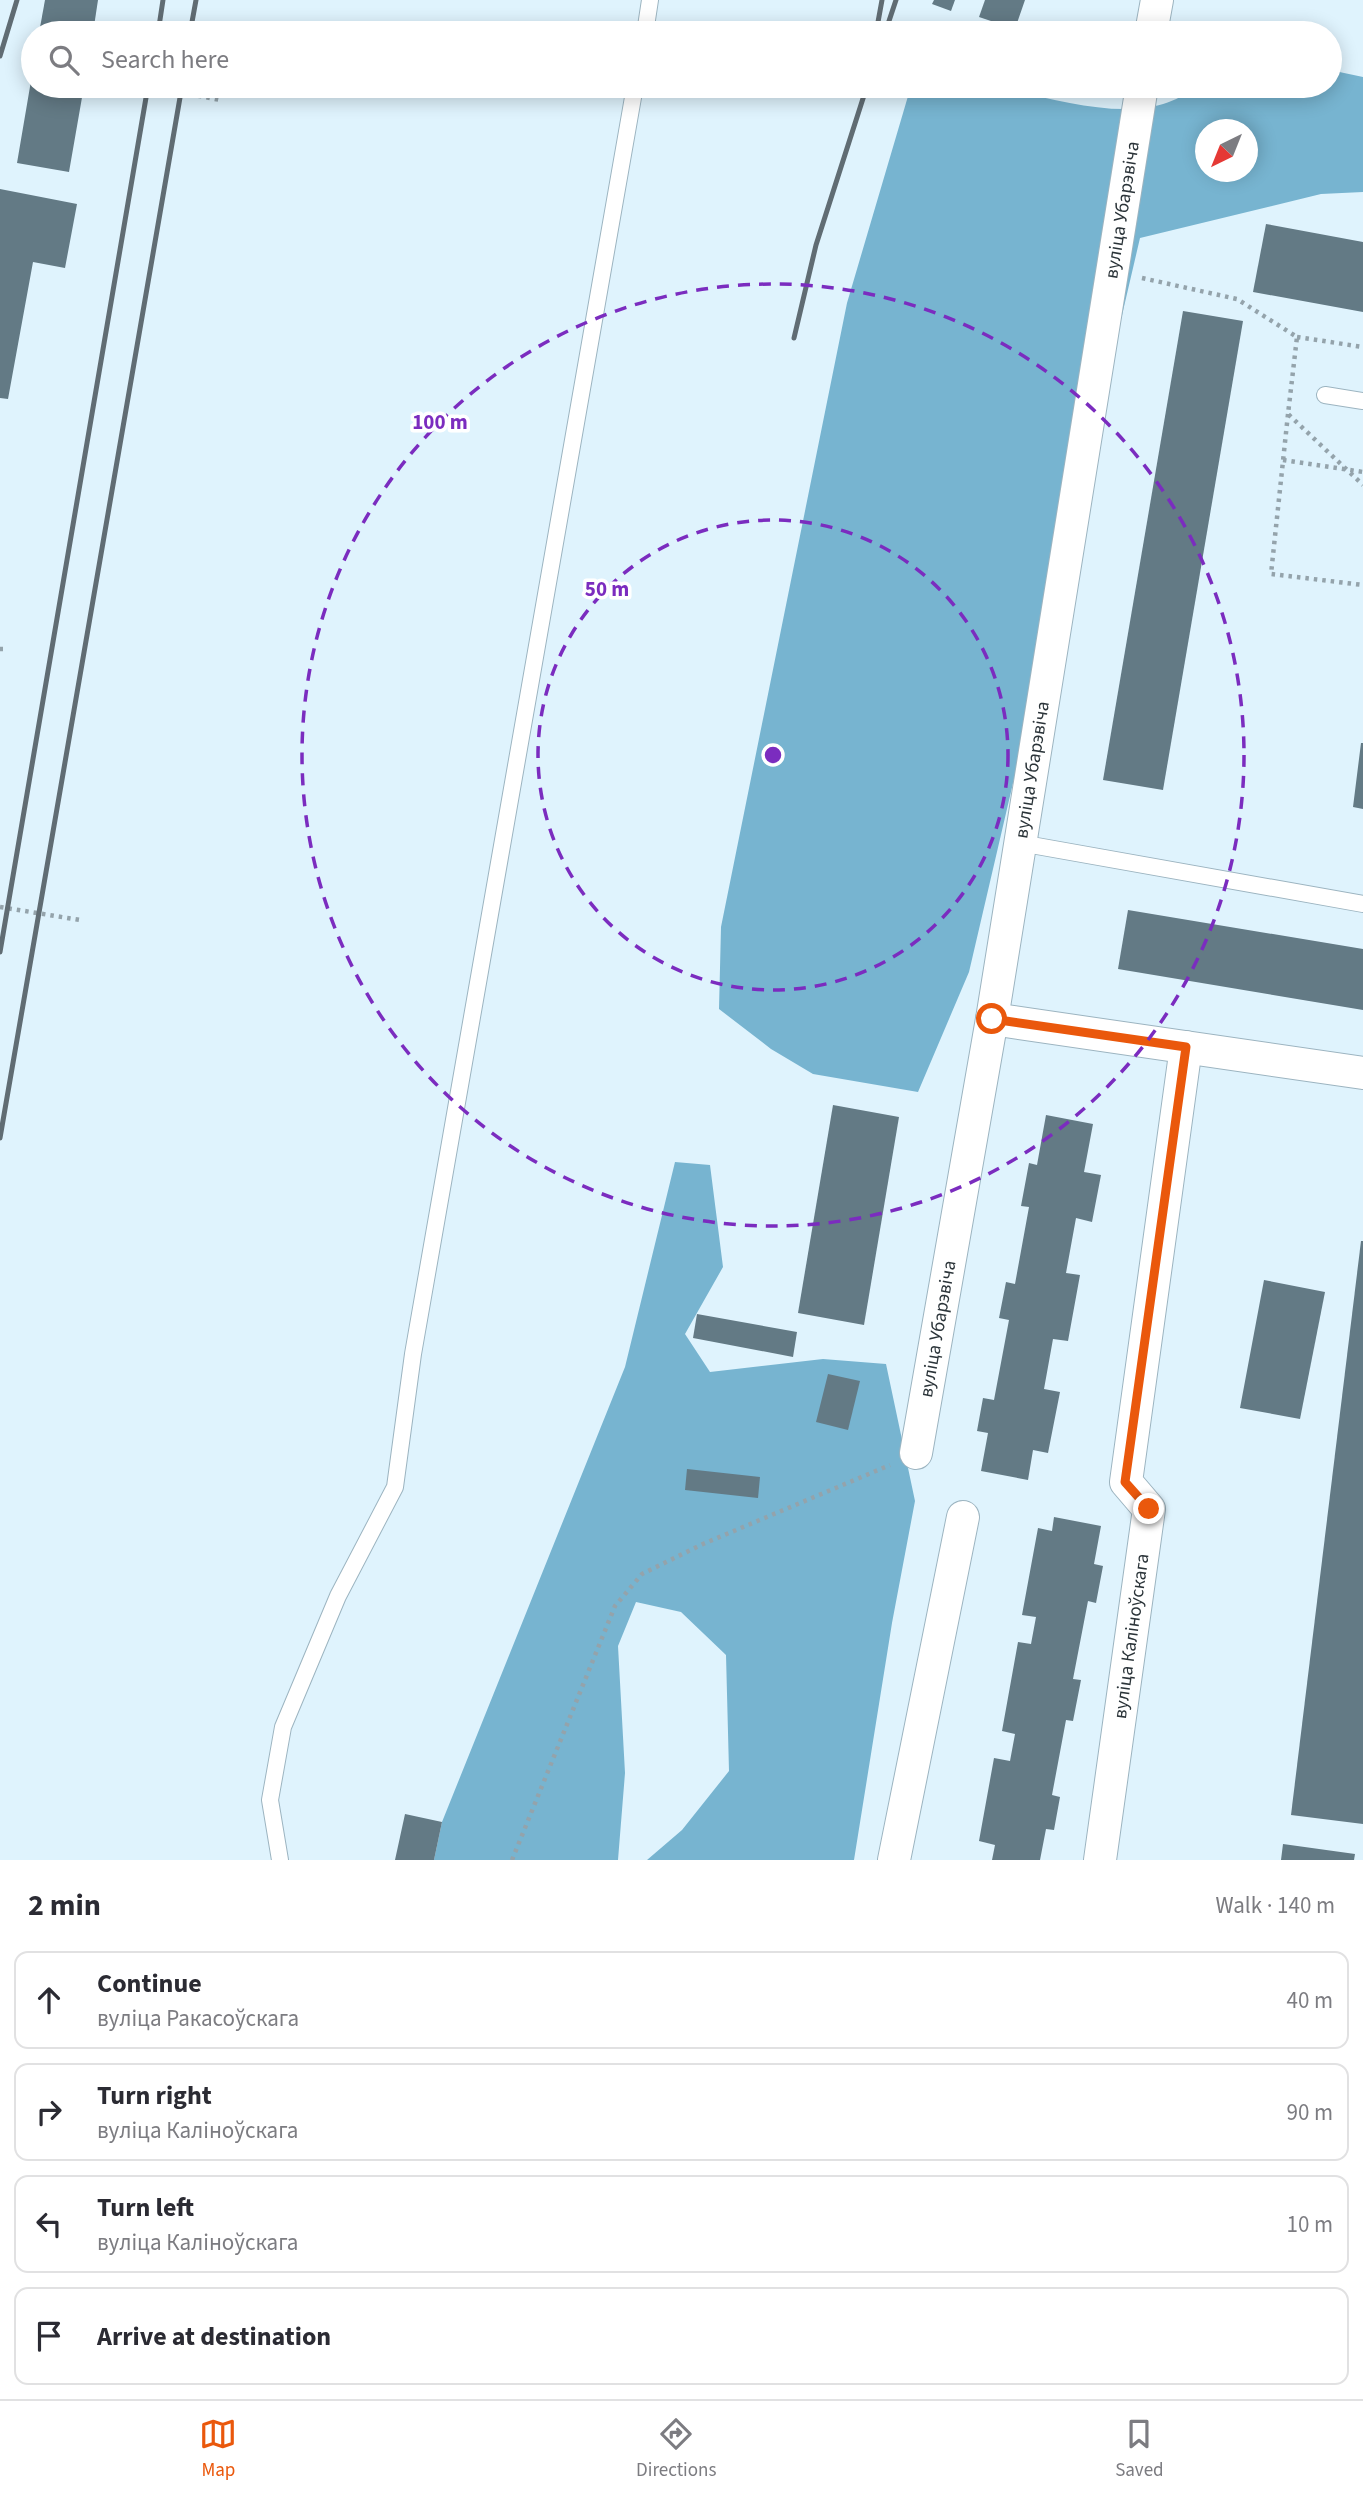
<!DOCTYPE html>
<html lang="en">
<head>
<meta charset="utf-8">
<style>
  body { margin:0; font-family:"Source Sans 3",sans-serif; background:#f2f2f3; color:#2b2b33 }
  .compass { position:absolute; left:1195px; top:119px; width:63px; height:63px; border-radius:50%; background:#fff; box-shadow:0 4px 18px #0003; rotate:223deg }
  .stop { position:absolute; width:21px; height:21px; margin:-16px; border:5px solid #ea580c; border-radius:50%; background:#fff }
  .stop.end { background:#ea580c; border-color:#fff; box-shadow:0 2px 7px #0008 }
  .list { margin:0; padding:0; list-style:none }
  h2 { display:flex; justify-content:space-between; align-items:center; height:91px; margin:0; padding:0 28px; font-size:30px }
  h2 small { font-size:23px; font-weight:400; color:#7c7c81 }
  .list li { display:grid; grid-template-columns:46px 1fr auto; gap:21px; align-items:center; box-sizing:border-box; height:98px; margin:0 14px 14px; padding:0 14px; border:2px solid #e1e1e2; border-radius:14px }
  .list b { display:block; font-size:26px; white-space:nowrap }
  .list p { margin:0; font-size:23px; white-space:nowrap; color:#7c7c81 }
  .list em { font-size:23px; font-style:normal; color:#7c7c81 }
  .icon { flex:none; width:38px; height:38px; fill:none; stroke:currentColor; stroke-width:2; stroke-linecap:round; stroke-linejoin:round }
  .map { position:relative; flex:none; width:1363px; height:1860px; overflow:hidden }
  .search { position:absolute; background:#fff; box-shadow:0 4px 18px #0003; left:21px; right:21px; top:21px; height:77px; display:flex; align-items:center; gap:18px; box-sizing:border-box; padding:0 24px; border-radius:38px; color:#7c7c81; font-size:26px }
  .sheet { height:539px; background:#fff }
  nav { display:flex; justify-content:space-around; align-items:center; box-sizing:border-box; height:98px; border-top:2px solid #e1e1e2; background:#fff; font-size:19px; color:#7c7c81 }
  nav a { display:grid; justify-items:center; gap:4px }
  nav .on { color:#ea580c }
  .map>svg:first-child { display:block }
  .forest { fill:#77b4d0; fill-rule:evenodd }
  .building { fill:#637a85 }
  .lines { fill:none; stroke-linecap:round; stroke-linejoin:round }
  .service-casing { stroke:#9cb4c0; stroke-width:18 }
  .minor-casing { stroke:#9cb4c0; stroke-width:34 }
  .path { stroke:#94a3ab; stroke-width:4.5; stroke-dasharray:3.5 5; stroke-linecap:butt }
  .service { stroke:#fff; stroke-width:16 }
  .minor { stroke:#fff; stroke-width:32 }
  .rail { stroke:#606c73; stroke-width:5 }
  .route { stroke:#ea580c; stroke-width:9 }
  .ring { fill:none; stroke:#7b2cbf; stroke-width:3.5; stroke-dasharray:12 9 }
  .labels { text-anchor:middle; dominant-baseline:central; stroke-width:7; stroke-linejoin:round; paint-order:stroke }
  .street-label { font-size:19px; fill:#2b3439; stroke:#fff }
  .centre { fill:#7b2cbf; stroke:#fff; stroke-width:3.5 }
  .ring-label { font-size:21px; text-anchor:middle; font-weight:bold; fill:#7b2cbf; stroke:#fff; stroke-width:7; stroke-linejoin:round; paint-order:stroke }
</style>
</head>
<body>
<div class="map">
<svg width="1363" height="1860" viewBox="0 0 1363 1860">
  <rect width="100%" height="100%" fill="#dff3fd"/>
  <g class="forest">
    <path d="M1330,70L1363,77V192L1321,194L1140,238L969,972L918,1092L813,1074L771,1049L719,1009L721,927L847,303L911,86C936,86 963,83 987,86C1049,95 1143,133 1196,86H1330ZM1206,130H1248V172H1206Z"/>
    <polygon points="675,1162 710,1165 723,1267 685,1334 710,1372 823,1359 886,1364 915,1501 892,1623 854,1860 647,1860 682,1830 729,1771 726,1655 681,1612 636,1602 618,1646 625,1773 618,1860 434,1860 442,1822 625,1367"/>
  </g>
  <g class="building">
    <polygon points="45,0 98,0 93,33 39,33"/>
    <polygon points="934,0 955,0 951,11 932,4"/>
    <polygon points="985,0 1025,0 1015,29 979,17"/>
    <polygon points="32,75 33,86 84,86 69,172 17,163"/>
    <polygon points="0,189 77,204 65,268 33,262 8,399 0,398"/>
    <polygon points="1266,224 1363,242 1363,312 1253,292"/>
    <polygon points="1183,311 1243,321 1163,790 1103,780"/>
    <polygon points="1361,743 1363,743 1363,809 1353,807"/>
    <polygon points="1128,910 1363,949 1363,1010 1118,969"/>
    <polygon points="833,1105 899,1117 864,1325 798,1313"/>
    <polygon points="1046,1115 1093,1124 1084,1172 1101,1175 1092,1222 1076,1218 1066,1273 1080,1275 1068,1341 1053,1339 1044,1389 1060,1392 1048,1453 1033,1450 1028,1480 981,1471 988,1433 977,1431 983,1398 994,1400 1009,1320 999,1318 1006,1282 1015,1284 1029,1207 1021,1206 1029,1163 1037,1165"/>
    <polygon points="1361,1241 1363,1241 1363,1824 1291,1815"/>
    <polygon points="1264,1280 1325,1292 1300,1419 1240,1408"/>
    <polygon points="697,1314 797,1332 793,1357 693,1338"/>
    <polygon points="828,1374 860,1381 848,1430 816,1422"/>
    <polygon points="687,1469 760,1477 758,1498 685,1490"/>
    <polygon points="1054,1517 1101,1526 1094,1564 1103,1566 1096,1603 1088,1601 1073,1679 1081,1680 1073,1721 1066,1720 1052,1795 1060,1797 1054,1830 1046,1829 1040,1860 992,1860 995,1845 979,1841 994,1758 1010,1761 1015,1734 1002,1731 1018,1642 1031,1644 1036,1617 1022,1615 1038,1528 1052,1531"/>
    <polygon points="405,1814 442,1822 434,1860 395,1860"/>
    <polygon points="1283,1844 1355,1854 1354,1860 1281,1860"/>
  </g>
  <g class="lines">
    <defs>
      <g id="service">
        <polyline points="645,33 650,0"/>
        <polyline points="1325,395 1363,401"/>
        <polyline points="1020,843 1363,904"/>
        <polyline points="280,1860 270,1800 283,1727 338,1596 395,1487 413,1354 635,86"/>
      </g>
      <g id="minor">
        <polyline points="1151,33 1157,0"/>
        <polyline points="992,1019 1363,1073"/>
        <path id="s1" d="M916,1453L992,1019L1142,86"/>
        <polyline points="894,1860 963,1517"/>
        <path id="s2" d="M1100,1860L1149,1509L1126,1482L1186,1047"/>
      </g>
    </defs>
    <use href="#service" class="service-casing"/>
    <use href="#minor" class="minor-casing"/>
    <g class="path">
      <polyline points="148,86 220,100"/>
      <polyline points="1142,278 1237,299 1297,337 1288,414 1363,485"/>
      <polyline points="1297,337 1363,347"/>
      <polyline points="1288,414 1271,574 1363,585"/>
      <polyline points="1283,460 1363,472"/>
      <polyline points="0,649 3,649"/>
      <polyline points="0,907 80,920"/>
      <polyline points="512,1860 615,1606 642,1574 703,1544 890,1465"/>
    </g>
    <use href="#service" class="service"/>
    <use href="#minor" class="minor"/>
    <g class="rail">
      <polyline points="158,33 163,0"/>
      <polyline points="190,33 196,0"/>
      <polyline points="876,33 882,0"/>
      <polyline points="885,33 896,0"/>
      <polyline points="0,56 17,0"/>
      <polyline points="794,338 816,245 867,86"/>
      <polyline points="0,952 148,86"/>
      <polyline points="0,1138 182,86"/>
    </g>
  </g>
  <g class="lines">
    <polyline class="route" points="992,1019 1186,1047 1125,1482 1149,1509"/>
  </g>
  <g class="ring">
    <circle cx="773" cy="755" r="235"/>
    <circle cx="773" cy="755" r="471"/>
  </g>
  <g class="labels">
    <g class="street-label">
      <text stroke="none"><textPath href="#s1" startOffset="1260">вуліца Убарэвіча</textPath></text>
      <text stroke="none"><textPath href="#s1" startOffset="693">вуліца Убарэвіча</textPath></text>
      <text stroke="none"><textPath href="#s1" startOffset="126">вуліца Убарэвіча</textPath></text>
      <text stroke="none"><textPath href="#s2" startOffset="226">вуліца Каліноўскага</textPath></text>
    </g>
  </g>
  <circle cx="773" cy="755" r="10" class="centre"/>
  <g class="ring-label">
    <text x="440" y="429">100 m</text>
    <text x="607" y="596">50 m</text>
  </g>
</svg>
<svg class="compass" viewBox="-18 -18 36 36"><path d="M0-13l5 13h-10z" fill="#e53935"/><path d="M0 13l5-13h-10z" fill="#7c7c81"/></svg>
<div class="stop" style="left:992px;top:1019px"></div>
<div class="stop end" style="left:1149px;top:1509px"></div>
<div class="search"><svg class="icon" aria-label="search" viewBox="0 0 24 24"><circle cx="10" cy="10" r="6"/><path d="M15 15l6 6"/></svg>Search here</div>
</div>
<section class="sheet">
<h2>2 min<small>Walk · 140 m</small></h2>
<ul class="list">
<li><svg class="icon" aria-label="ahead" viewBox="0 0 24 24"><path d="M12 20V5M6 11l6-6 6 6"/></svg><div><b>Continue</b><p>вуліца Ракасоўскага</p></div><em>40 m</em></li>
<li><svg class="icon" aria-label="right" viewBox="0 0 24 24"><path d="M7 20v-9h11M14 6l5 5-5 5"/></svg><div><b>Turn right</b><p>вуліца Каліноўскага</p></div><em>90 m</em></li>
<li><svg class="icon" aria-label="left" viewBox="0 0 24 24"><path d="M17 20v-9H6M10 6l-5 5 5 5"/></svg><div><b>Turn left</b><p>вуліца Каліноўскага</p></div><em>10 m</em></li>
<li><svg class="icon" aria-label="arrive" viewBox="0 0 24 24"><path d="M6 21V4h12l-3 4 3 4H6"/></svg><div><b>Arrive at destination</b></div></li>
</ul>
</section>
<nav>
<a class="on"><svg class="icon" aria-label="map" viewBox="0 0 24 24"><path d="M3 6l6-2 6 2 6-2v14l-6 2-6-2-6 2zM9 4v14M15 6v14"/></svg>Map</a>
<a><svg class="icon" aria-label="directions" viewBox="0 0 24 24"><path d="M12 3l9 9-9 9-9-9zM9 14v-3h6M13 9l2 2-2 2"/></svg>Directions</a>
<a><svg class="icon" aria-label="saved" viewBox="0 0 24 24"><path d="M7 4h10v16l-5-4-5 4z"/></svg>Saved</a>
</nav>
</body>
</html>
